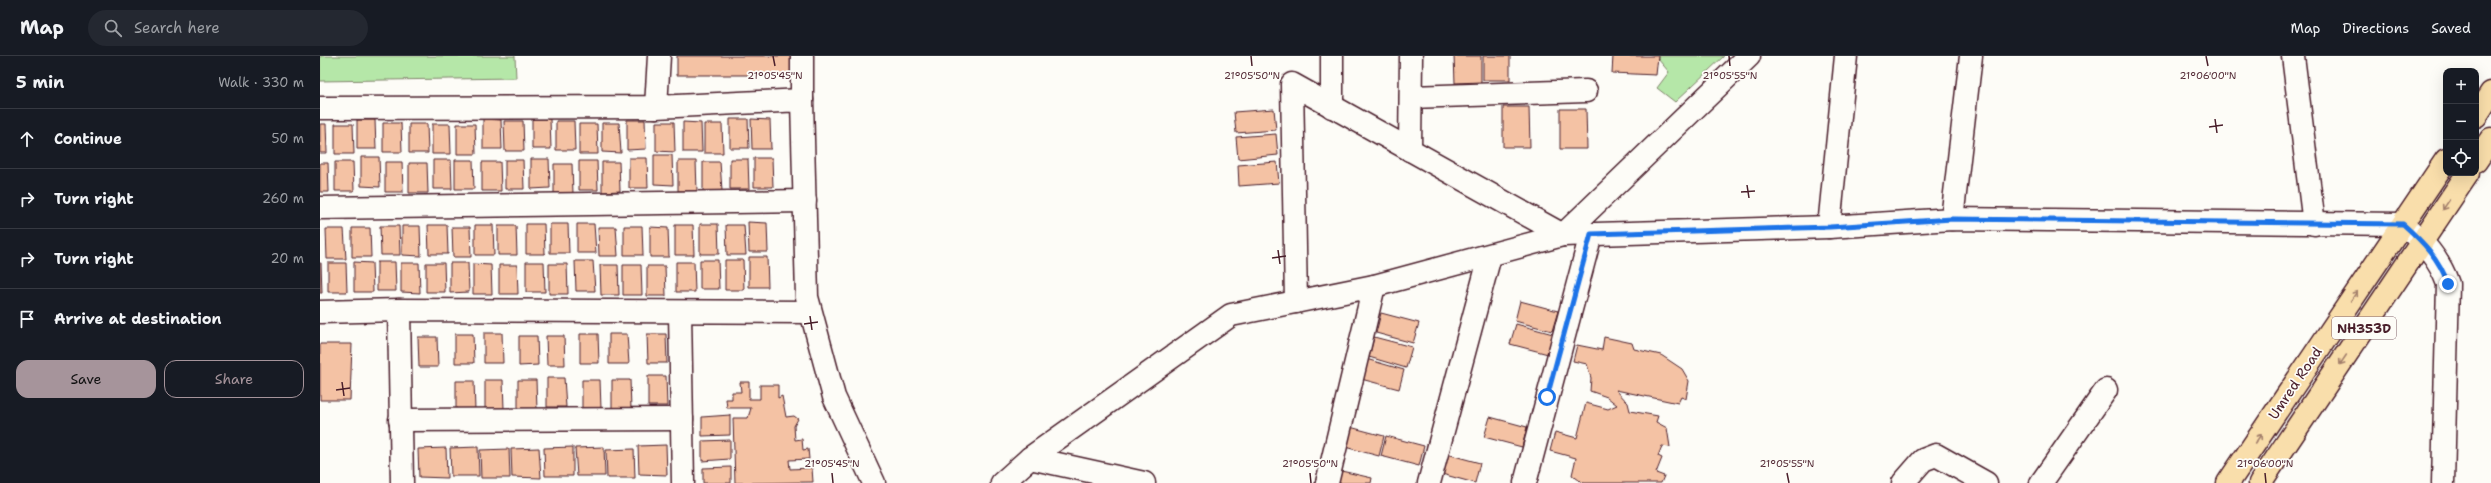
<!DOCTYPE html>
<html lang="en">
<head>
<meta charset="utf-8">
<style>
  body { margin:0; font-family:"Shantell Sans",sans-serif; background:#242831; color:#f1f3f6 }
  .controls { position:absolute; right:12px; top:12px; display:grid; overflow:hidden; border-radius:8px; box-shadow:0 4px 16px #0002 }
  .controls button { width:36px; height:36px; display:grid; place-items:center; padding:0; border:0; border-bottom:1px solid #363941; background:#171b24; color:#f1f3f6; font:20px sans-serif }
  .stop { position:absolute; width:12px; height:12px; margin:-9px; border:3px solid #1a73e8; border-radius:50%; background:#fff }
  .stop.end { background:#1a73e8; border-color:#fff; box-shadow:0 1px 4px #0008 }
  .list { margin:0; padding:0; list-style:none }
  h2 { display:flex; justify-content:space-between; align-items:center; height:52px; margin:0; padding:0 16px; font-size:17px }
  h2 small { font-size:13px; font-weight:400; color:#9ea1a6 }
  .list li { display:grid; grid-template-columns:26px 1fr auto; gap:12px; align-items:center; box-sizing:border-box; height:60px; padding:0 16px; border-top:1px solid #363941 }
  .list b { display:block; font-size:15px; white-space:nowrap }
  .list em { font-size:13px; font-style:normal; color:#9ea1a6 }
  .actions { display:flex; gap:8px; padding:12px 16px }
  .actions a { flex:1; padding:9px 0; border:1px solid #a6949b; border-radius:12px; text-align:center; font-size:14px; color:#a6949b }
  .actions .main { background:#a6949b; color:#111 }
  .icon { flex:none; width:22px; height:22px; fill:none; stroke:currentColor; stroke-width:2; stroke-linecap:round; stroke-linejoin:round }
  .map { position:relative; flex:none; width:2171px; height:427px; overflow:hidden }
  header { display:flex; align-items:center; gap:24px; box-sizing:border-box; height:56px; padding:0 20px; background:#171b24; border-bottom:1px solid #363941 }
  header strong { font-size:19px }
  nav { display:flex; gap:22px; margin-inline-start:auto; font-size:14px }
  .search { width:280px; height:36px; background:#242831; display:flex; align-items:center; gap:10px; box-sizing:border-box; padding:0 14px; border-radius:22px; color:#9ea1a6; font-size:15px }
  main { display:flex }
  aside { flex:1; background:#171b24 }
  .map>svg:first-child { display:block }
  .green { fill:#b5e7a8; stroke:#80836a }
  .building { fill:#f4c2a4; stroke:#4a1f2b }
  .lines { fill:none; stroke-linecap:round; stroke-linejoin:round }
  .minor-casing { stroke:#4a1f2b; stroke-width:25 }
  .highway-casing { stroke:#4a1f2b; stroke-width:25 }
  .minor { stroke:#fdfcf7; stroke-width:22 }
  .highway { stroke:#f9deab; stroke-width:22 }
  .oneway { stroke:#a27e6b }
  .route { stroke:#1a73e8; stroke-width:5 }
  .ticks { fill:none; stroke:#4a1f2b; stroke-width:1.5 }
  .labels { text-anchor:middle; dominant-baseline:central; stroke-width:3.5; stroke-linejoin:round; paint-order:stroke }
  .shield { fill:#fdfcf7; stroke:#806168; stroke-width:1 }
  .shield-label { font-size:13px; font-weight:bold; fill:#4a1f2b }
  .street-label { font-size:14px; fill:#4a1f2b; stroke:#fdfcf7 }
  .ticks-label { font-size:10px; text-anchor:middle; fill:#4a1f2b; stroke:#fdfcf7; stroke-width:3.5; stroke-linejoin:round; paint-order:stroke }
</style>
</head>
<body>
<header>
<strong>Map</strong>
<div class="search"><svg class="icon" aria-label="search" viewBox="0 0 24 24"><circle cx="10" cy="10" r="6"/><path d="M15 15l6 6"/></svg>Search here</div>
<nav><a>Map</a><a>Directions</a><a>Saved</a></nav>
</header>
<main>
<aside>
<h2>5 min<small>Walk · 330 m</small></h2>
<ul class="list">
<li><svg class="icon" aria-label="ahead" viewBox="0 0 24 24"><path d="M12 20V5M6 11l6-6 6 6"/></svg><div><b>Continue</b></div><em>50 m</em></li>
<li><svg class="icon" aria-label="right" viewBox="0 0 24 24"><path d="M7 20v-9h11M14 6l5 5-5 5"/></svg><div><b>Turn right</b></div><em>260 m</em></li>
<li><svg class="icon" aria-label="right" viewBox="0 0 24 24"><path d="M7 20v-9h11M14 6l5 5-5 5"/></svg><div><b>Turn right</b></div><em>20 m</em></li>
<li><svg class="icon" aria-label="arrive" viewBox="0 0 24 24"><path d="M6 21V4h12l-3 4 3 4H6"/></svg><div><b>Arrive at destination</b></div></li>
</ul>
<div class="actions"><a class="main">Save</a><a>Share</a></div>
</aside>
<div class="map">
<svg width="2171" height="427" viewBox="0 0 2171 427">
  <rect width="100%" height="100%" fill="#fdfcf7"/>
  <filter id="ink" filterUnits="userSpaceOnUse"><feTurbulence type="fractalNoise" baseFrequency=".025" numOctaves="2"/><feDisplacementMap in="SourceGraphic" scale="8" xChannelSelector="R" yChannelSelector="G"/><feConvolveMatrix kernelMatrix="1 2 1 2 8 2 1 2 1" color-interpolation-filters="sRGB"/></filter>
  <g filter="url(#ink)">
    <g class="green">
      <polygon points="0,0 195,0 196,22 0,25"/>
      <polygon points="1338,0 1404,0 1355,46 1337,32 1349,16 1338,3"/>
    </g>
    <g class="building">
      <rect x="357" y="0" width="117" height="19"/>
      <polygon points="1134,0 1161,0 1161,26 1135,27"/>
      <rect x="1163" y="0" width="27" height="24"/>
      <polygon points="1293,0 1338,0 1336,19 1292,17"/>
      <polygon points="1183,51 1209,51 1210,91 1183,91"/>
      <polygon points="954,53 956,74 916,77 914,56"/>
      <polygon points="1240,53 1266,53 1267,93 1240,93"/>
      <polygon points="163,63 181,64 182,93 163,93"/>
      <polygon points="212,63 230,63 231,93 212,93"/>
      <polygon points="410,63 428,63 429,92 410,92"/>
      <polygon points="431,63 450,64 451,93 432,93"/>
      <polygon points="37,64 55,64 56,93 37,93"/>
      <polygon points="307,64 325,64 326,93 307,94"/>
      <polygon points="184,65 203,65 204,95 185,95"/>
      <polygon points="236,65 254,65 255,94 236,94"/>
      <polygon points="336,66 354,66 355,96 336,95"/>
      <polygon points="363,66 381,67 382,96 363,96"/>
      <polygon points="63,67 81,67 82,96 63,96"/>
      <polygon points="282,67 299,67 301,97 282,96"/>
      <polygon points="0,68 6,68 7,97 0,97"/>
      <polygon points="15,68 33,68 34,98 15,98"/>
      <polygon points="89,68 107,68 108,97 89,97"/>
      <polygon points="112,68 130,68 131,98 112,98"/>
      <polygon points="137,68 155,68 156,98 137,98"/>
      <polygon points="259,68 277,68 278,98 259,98"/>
      <polygon points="384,68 402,68 403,97 384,97"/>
      <polygon points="956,78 958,99 918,103 916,81"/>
      <polygon points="334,99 352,99 353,129 334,128"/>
      <polygon points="41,101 59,101 60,131 41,130"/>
      <polygon points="309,102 327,102 328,132 309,132"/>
      <polygon points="434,102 452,102 453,131 434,131"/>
      <polygon points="211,103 229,103 230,132 211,133"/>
      <polygon points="410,103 428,103 429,133 410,133"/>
      <polygon points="113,104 131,104 132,133 113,133"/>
      <polygon points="135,104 153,104 154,133 135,133"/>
      <polygon points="185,104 203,104 204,133 185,133"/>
      <polygon points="259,105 277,105 278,134 259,134"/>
      <polygon points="358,105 376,105 377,135 358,135"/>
      <polygon points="15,106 33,106 34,135 15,135"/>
      <polygon points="65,106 82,106 83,136 65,136"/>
      <polygon points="162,106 180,106 181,135 162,135"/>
      <polygon points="282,106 299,106 300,135 282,136"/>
      <polygon points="383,106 400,106 402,135 383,135"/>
      <polygon points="957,106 959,127 919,130 918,109"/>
      <polygon points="0,107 8,107 9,136 0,136"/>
      <polygon points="89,107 107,107 108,137 89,137"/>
      <polygon points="234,108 252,108 253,138 234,138"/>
      <polygon points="428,166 447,167 448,196 429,196"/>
      <polygon points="206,168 224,168 225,198 206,198"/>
      <polygon points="230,168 248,168 249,197 230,197"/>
      <polygon points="257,168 274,168 276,197 257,197"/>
      <polygon points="380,168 398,168 399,198 380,198"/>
      <polygon points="108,169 127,169 128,198 109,198"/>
      <polygon points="155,169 173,169 174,199 155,199"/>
      <polygon points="355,169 373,169 374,199 355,199"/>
      <polygon points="406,169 424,169 426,199 407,199"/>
      <polygon points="60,170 79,170 80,199 61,199"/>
      <polygon points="82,170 100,170 101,200 82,199"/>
      <polygon points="178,170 196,170 197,199 178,199"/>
      <polygon points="304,170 322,170 323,199 304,199"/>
      <polygon points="132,171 150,171 151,201 133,201"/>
      <polygon points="278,171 296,171 298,200 279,200"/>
      <polygon points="330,171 348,172 349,201 330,201"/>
      <polygon points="32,172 50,172 51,201 32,201"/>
      <polygon points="6,173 24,173 26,203 7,203"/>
      <polygon points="429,201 447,201 448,231 429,231"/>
      <polygon points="380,204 398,204 399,233 380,233"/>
      <polygon points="405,204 423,204 424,234 405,234"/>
      <polygon points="255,205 273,205 275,235 256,235"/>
      <polygon points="34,206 52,207 53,236 34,236"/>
      <polygon points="57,206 75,206 76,235 57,235"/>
      <polygon points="206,206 224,206 225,236 206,236"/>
      <polygon points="356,206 374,206 375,236 356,236"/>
      <polygon points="0,207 1,207 2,237 0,237"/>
      <polygon points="8,207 26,207 27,236 8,236"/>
      <polygon points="81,207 99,207 100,237 81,236"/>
      <polygon points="106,207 124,207 125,236 106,236"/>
      <polygon points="130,207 148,207 149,236 130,237"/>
      <polygon points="153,208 171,209 172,238 153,238"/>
      <polygon points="229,208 247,208 248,238 229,238"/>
      <polygon points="179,209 197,209 198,238 179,238"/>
      <polygon points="280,209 298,209 299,239 281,239"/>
      <polygon points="303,209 321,209 322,239 303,239"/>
      <polygon points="327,210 345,210 346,240 327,240"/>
      <polygon points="1200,245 1238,255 1232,275 1195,265"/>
      <polygon points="1061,257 1099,267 1093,287 1056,277"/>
      <polygon points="1196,268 1233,278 1228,298 1190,288"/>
      <polygon points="164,277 182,277 183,307 164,307"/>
      <polygon points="135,278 153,278 154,307 135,307"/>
      <polygon points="260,278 278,278 279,307 260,307"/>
      <polygon points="289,278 307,278 309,308 289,308"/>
      <polygon points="327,278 346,278 347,307 328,307"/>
      <polygon points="199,280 217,280 218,309 199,310"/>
      <polygon points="226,280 244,280 245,309 227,309"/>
      <polygon points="98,281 117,281 118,311 99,311"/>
      <polygon points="1054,281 1092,291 1086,312 1049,301"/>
      <polygon points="1284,281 1312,287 1314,293 1341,299 1362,313 1369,325 1366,343 1361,341 1358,347 1296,334 1308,347 1310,355 1338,360 1336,366 1347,372 1350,391 1342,390 1338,400 1342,402 1336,417 1344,420 1341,427 1263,427 1252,419 1256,402 1230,395 1235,376 1257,382 1266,347 1288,353 1297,349 1287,341 1270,335 1271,322 1267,308 1253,305 1257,289 1282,294"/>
      <polygon points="0,288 32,288 30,344 0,344"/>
      <polygon points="1046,303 1084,314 1079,333 1041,323"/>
      <polygon points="328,320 346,320 347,350 328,350"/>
      <polygon points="227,322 244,322 246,351 227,351"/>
      <polygon points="165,324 183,324 184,353 165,354"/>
      <polygon points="198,324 216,324 217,354 198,354"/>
      <polygon points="262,324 280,324 281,353 262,353"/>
      <polygon points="292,324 310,324 311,353 292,353"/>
      <polygon points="136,325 154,325 155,354 136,354"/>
      <polygon points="420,326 429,326 429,343 440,343 440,329 458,329 458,342 462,340 466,361 474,360 478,363 474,370 475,384 482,383 483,394 488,393 489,403 469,404 470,413 492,412 493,426 415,427 413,362 428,362 431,352 407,352 406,343 412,343 412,336 421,336"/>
      <polygon points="410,359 410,379 382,380 382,361"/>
      <polygon points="1170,361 1207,371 1202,391 1164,381"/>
      <polygon points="1026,370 1064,380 1059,400 1021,390"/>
      <polygon points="1066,380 1104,390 1099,410 1061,400"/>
      <polygon points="410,384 410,403 382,405 382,385"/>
      <polygon points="346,389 347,419 319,418 318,390"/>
      <polygon points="158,391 159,420 131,420 130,392"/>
      <polygon points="253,391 253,420 225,420 224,392"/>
      <polygon points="284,391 285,420 257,420 255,392"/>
      <polygon points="126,392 127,422 99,421 98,393"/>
      <polygon points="219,392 221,422 192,421 191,393"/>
      <polygon points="189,393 190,422 161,422 160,394"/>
      <polygon points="314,393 315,422 287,422 286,394"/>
      <polygon points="1123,397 1160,407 1155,427 1118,417"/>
      <polygon points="411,411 411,427 383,427 383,412"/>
      <polygon points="1017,414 1052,422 1051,427 1015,427"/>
    </g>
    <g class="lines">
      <defs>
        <g id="minor">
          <polyline points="1012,0 1012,51"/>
          <polyline points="1973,0 1994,168"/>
          <polyline points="1091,41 1266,35"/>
          <polyline points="482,44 482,0"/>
          <polyline points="336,51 339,0"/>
          <polyline points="0,52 336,51 482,44 487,241 514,341 554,427"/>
          <polyline points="1090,94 1091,0"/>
          <polyline points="0,152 485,145"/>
          <polyline points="1632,163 1651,0"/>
          <polyline points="1509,171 1526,0"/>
          <polyline points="1243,179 1429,0"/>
          <polyline points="976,246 972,28 1243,179"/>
          <polyline points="0,256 79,254"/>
          <polyline points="360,256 363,427"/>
          <polyline points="80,364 362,363"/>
          <polyline points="710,402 824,427"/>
          <polyline points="82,427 79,254 490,256"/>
          <path d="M682,427L710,402L911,259L1054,230L1243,179L1509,171L1632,163L2083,168C2103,186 2119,202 2128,228L2123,427"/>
          <polyline points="1007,427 1054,230"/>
          <polyline points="1109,427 1170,200"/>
          <polyline points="1205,427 1271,178"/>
          <polyline points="1583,427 1603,404 1616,399 1666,427"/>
          <polyline points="1721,427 1786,334"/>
        </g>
        <g id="highway">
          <polyline points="2156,60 2171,37"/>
          <polyline points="2156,105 2171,83"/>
          <polyline points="1908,427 2126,104"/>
          <polyline points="1940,427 2148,117"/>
        </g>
      </defs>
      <use href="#minor" class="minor-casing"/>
      <use href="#highway" class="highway-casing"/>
      <use href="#minor" class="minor"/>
      <use href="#highway" class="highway"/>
    </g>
    <defs><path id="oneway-shaft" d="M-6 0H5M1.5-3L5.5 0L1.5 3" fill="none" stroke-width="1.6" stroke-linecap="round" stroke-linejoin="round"/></defs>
    <g class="oneway">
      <use href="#oneway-shaft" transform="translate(2126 149) rotate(124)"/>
      <use href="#oneway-shaft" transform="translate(2034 240) rotate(-56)"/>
      <use href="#oneway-shaft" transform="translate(2023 304) rotate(124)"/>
      <use href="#oneway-shaft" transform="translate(1938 383) rotate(-56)"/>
    </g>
  </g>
  <g class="lines" filter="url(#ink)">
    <path class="route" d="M1227,341L1271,178L1510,171L1632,163L2083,168C2103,186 2119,202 2128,228"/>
  </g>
  <path class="ticks" d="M453,0L455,10M931,0L932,10M1409,0L1410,10M1886,0L1888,10M1895,63L1897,77M1889,71L1903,69M1427,129L1429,142M1421,136L1435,135M958,194L960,208M952,202L966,200M490,260L492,274M484,268L498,266M22,326L24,340M16,334L30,332M512,417L513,427M990,417L991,427M1467,417L1469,427M1945,417L1946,427"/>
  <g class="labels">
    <rect class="shield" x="2012" y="261" width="64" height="22" rx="3"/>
    <g class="shield-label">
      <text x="2044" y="272">NH353D</text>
    </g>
    <g class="street-label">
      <text transform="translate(1975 327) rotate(-56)">Umred Road</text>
    </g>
  </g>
  <g class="ticks-label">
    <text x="455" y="23">21°05'45"N</text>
    <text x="932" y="23">21°05'50"N</text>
    <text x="1410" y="23">21°05'55"N</text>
    <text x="1888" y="23">21°06'00"N</text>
    <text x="512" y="411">21°05'45"N</text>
    <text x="990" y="411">21°05'50"N</text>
    <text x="1467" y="411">21°05'55"N</text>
    <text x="1945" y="411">21°06'00"N</text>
  </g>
</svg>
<div class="controls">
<button>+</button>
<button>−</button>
<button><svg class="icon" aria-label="locate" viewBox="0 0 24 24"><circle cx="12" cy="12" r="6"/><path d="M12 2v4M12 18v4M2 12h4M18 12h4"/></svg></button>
</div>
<div class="stop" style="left:1227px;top:341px"></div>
<div class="stop end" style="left:2128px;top:228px"></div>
</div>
</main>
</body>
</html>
